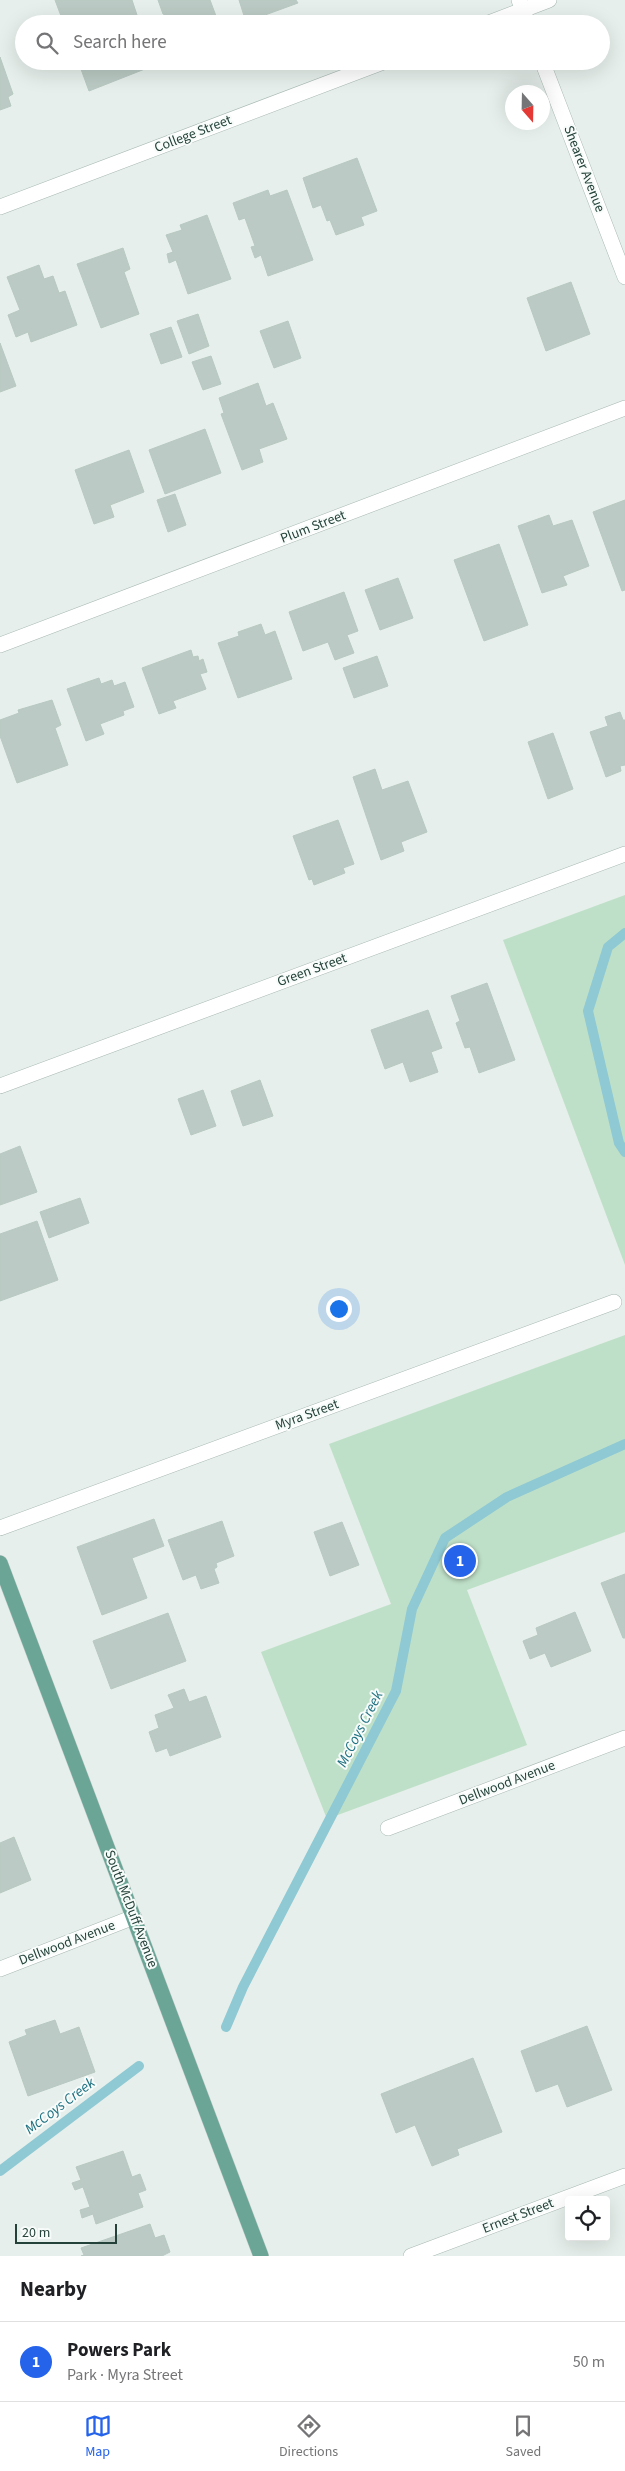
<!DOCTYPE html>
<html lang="en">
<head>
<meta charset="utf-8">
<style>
  body { margin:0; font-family:"Source Sans 3",sans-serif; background:#f2f2f2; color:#202124 }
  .controls { position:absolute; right:15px; bottom:15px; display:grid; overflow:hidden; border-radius:5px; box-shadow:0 5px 20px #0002 }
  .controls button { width:45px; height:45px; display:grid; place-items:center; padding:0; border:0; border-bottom:1px solid #e0e0e0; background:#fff; color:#202124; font:25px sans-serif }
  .compass { position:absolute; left:505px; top:85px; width:45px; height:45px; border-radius:50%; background:#fff; box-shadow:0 5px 20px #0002; rotate:160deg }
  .scale { position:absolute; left:15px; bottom:12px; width:102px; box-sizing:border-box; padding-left:5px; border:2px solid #24423a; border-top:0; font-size:14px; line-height:18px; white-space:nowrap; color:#24423a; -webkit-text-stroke:4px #f7fbf9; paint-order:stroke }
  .you { position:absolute; left:338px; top:1308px; width:18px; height:18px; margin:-12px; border:4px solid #fff; border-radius:50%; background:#1a73e8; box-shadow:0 0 0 8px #1a73e833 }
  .badge { display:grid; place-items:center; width:32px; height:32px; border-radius:50%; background:#2563eb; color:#fff; font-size:16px; font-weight:700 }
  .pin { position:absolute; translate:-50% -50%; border:2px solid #fff; box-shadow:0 1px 5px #0006 }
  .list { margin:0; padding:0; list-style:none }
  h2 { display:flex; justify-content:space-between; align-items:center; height:65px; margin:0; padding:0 20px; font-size:21px }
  h2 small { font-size:16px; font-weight:400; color:#757577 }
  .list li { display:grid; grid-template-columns:32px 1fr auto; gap:15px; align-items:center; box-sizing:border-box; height:80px; padding:0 20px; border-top:1px solid #e0e0e0 }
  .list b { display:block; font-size:19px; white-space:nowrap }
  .list p { margin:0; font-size:16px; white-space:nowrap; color:#757577 }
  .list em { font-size:16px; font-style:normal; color:#757577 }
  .icon { flex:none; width:28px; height:28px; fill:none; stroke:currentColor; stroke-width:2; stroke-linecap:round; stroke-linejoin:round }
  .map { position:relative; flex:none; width:625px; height:2256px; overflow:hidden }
  .search { position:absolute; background:#fff; box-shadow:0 5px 20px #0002; left:15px; right:15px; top:15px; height:55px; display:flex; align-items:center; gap:12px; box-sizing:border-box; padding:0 18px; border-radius:28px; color:#757577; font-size:19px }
  .sheet { height:145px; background:#fff }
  nav { display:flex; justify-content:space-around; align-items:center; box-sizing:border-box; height:70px; border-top:1px solid #e0e0e0; background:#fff; font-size:14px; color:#757577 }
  nav a { display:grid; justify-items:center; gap:2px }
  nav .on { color:#2563eb }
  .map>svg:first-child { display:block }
  .green { fill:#bfe0c8 }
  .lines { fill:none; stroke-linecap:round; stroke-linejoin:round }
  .stream { stroke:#8ec9d4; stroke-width:10 }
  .building { fill:#bbcac4; stroke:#b8c9c2 }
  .minor-casing { stroke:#a8b8b2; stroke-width:16 }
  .major-casing { stroke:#c2cac8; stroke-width:16 }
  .minor { stroke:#fff; stroke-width:15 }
  .major { stroke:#6aa596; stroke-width:15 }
  .labels { text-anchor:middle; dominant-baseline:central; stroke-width:4; stroke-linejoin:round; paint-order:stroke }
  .street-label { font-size:14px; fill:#24423a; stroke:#f7fbf9 }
  .water-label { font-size:15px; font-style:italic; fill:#1c6f80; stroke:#f7fbf9 }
</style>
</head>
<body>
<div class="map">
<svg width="625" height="2256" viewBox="0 0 625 2256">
  <rect width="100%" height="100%" fill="#e6efeb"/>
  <g class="green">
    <polygon points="625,895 625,1265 503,940"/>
    <polygon points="625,1335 625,1532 467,1590 527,1745 327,1819 261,1652 391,1604 329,1444"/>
  </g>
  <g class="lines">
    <g class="stream">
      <polyline points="625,933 608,947 588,1011 619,1143 625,1152"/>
      <polyline points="226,2027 243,1987 396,1691 412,1609 445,1538 507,1497 625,1444"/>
      <polyline points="0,2171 139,2066"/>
    </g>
  </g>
  <g class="building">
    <polygon points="55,0 132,0 140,24 64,24"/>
    <polygon points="158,0 210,0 219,24 170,24 168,16 163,14"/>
    <polygon points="239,0 296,0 298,3 246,22"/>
    <polygon points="0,57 13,94 8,97 11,106 0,110"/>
    <polygon points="78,61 154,61 155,65 89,91"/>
    <polygon points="357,158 377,211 361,217 364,225 336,235 330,220 327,221 321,205 313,208 303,178"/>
    <polygon points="268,190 270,196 287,190 313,260 268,276 261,255 255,258 251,247 255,246 245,218 239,220 233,203"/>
    <polygon points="207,215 231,279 188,294 176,260 169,263 167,254 173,252 166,235 182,230 180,225"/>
    <polygon points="123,248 130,269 124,272 139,314 101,328 77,264"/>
    <polygon points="39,265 44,279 53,276 59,293 65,291 77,325 31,342 28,332 16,337 8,315 20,310 7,277"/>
    <polygon points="571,282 590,334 546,351 527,298"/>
    <polygon points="198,314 209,346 189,354 177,321"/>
    <polygon points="288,321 301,358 274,368 260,331"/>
    <polygon points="171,327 182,357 161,364 150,334"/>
    <polygon points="0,343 16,386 0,392"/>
    <polygon points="211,356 221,384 203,390 192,362"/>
    <polygon points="258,383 266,406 273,403 287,439 259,449 263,462 242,470 221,414 224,413 219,398"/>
    <polygon points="205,429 221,473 165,494 149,450"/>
    <polygon points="129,450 144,492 110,505 114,517 94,524 75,470"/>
    <polygon points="175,494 186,525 168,532 157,500"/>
    <polygon points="625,500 625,590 622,591 593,512"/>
    <polygon points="549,515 553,526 572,520 589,566 563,576 567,585 542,593 518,526"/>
    <polygon points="499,544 528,625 484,641 454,560"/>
    <polygon points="398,578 413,618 380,630 365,590"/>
    <polygon points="344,592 358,631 347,635 354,653 335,660 328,642 303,651 289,612"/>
    <polygon points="261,624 265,635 275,631 292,679 238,698 218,643 239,636 238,632"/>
    <polygon points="191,650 193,657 198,656 199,661 203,659 207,672 200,674 206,689 173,701 176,708 159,714 142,668"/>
    <polygon points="377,656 388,686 354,698 343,668"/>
    <polygon points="99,678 101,684 112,680 114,686 125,682 134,707 123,711 124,715 100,724 104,734 86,741 67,689"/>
    <polygon points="52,700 61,725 55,728 68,765 17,783 0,736 0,720 19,713 18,710"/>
    <polygon points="620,712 623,720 625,720 625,765 620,766 621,771 606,777 590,732 608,726 605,717"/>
    <polygon points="553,733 573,789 548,799 528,742"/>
    <polygon points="375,769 382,790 408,781 427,832 401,842 404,851 381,860 353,777"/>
    <polygon points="338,820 354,864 343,868 345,873 314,885 312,879 309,880 293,836"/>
    <polygon points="487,983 515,1060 479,1073 470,1047 465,1048 456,1023 460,1021 451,996"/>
    <polygon points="428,1010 442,1048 431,1052 438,1072 410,1082 403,1062 385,1069 371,1030"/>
    <polygon points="260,1080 273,1116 243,1126 231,1091"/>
    <polygon points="203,1090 216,1126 191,1135 178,1099"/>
    <polygon points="20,1146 37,1192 0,1205 0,1154"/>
    <polygon points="80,1198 89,1223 49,1238 40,1212"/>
    <polygon points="37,1221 58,1280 0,1301 0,1234"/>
    <polygon points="154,1519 164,1546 132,1558 147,1598 102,1615 77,1547"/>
    <polygon points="222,1521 234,1556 216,1563 217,1567 214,1569 219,1583 201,1589 196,1575 183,1580 168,1540"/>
    <polygon points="342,1522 359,1565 330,1576 314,1532"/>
    <polygon points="625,1574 625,1638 623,1638 601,1583"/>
    <polygon points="575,1612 591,1651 551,1667 545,1653 530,1659 523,1641 538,1635 536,1628"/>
    <polygon points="168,1613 186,1661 111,1689 93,1641"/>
    <polygon points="184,1689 189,1702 206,1696 221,1737 170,1756 167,1748 156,1752 149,1732 159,1728 155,1715 174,1708 168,1695"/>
    <polygon points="14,1837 31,1880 0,1893 0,1843"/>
    <polygon points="55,2020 60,2034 79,2027 95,2072 28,2096 9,2042 27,2035 25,2030"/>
    <polygon points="587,2026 612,2090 567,2107 558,2084 536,2092 521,2051"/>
    <polygon points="473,2058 502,2132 457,2149 459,2155 432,2166 415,2125 396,2133 381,2094"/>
    <polygon points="123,2151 132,2177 140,2174 146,2190 138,2193 143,2207 96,2224 93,2214 82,2218 80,2210 90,2207 83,2187 75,2190 72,2183 81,2180 76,2167"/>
    <polygon points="150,2224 155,2238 164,2235 170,2252 162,2256 81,2256 84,2255 81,2248"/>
  </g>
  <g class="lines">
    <defs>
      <g id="minor">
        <polyline points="519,0 528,24"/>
        <polyline points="486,24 549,0"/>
        <polyline points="542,61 625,277"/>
        <polyline points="0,207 386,61"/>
        <polyline points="0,645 625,408"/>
        <polyline points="0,1086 625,854"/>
        <polyline points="0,1528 614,1302"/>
        <polyline points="388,1828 625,1738"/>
        <polyline points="0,1969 134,1917"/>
        <polyline points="411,2256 625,2176"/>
      </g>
      <polyline id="major" points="0,1563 261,2256"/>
    </defs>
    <use href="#minor" class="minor-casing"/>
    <use href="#major" class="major-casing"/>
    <use href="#minor" class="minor"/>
    <use href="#major" class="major"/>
  </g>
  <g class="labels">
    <g class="street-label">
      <text transform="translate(193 134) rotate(-21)">College Street</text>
      <text transform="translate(584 169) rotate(69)">Shearer Avenue</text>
      <text transform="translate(313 527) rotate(-21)">Plum Street</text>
      <text transform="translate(312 970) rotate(-20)">Green Street</text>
      <text transform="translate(307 1415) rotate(-20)">Myra Street</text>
      <text transform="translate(507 1783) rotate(-21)">Dellwood Avenue</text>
      <text transform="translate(131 1909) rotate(69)">South McDuff Avenue</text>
      <text transform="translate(67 1943) rotate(-21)">Dellwood Avenue</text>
      <text transform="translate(518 2216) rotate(-21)">Ernest Street</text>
    </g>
    <g class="water-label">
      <text transform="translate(360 1729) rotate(-63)">McCoys Creek</text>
      <text transform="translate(60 2106) rotate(-37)">McCoys Creek</text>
    </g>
  </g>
</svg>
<div class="controls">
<button><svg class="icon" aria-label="locate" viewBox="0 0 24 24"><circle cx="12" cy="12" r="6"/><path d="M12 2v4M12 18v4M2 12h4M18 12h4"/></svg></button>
</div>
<svg class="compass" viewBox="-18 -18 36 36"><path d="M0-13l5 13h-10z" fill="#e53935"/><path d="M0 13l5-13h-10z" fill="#757577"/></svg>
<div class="scale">20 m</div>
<div class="you"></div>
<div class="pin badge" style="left:460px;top:1561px">1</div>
<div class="search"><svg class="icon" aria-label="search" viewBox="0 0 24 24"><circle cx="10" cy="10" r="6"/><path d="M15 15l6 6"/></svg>Search here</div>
</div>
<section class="sheet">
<h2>Nearby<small></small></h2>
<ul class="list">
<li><span class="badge">1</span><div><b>Powers Park</b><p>Park · Myra Street</p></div><em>50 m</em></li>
</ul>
</section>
<nav>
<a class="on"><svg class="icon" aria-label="map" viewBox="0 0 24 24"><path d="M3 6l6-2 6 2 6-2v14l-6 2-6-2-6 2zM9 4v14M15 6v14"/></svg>Map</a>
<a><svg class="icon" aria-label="directions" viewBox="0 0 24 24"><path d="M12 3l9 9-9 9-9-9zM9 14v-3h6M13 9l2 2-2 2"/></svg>Directions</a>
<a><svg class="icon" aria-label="saved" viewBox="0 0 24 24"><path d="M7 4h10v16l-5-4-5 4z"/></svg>Saved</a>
</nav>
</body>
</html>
